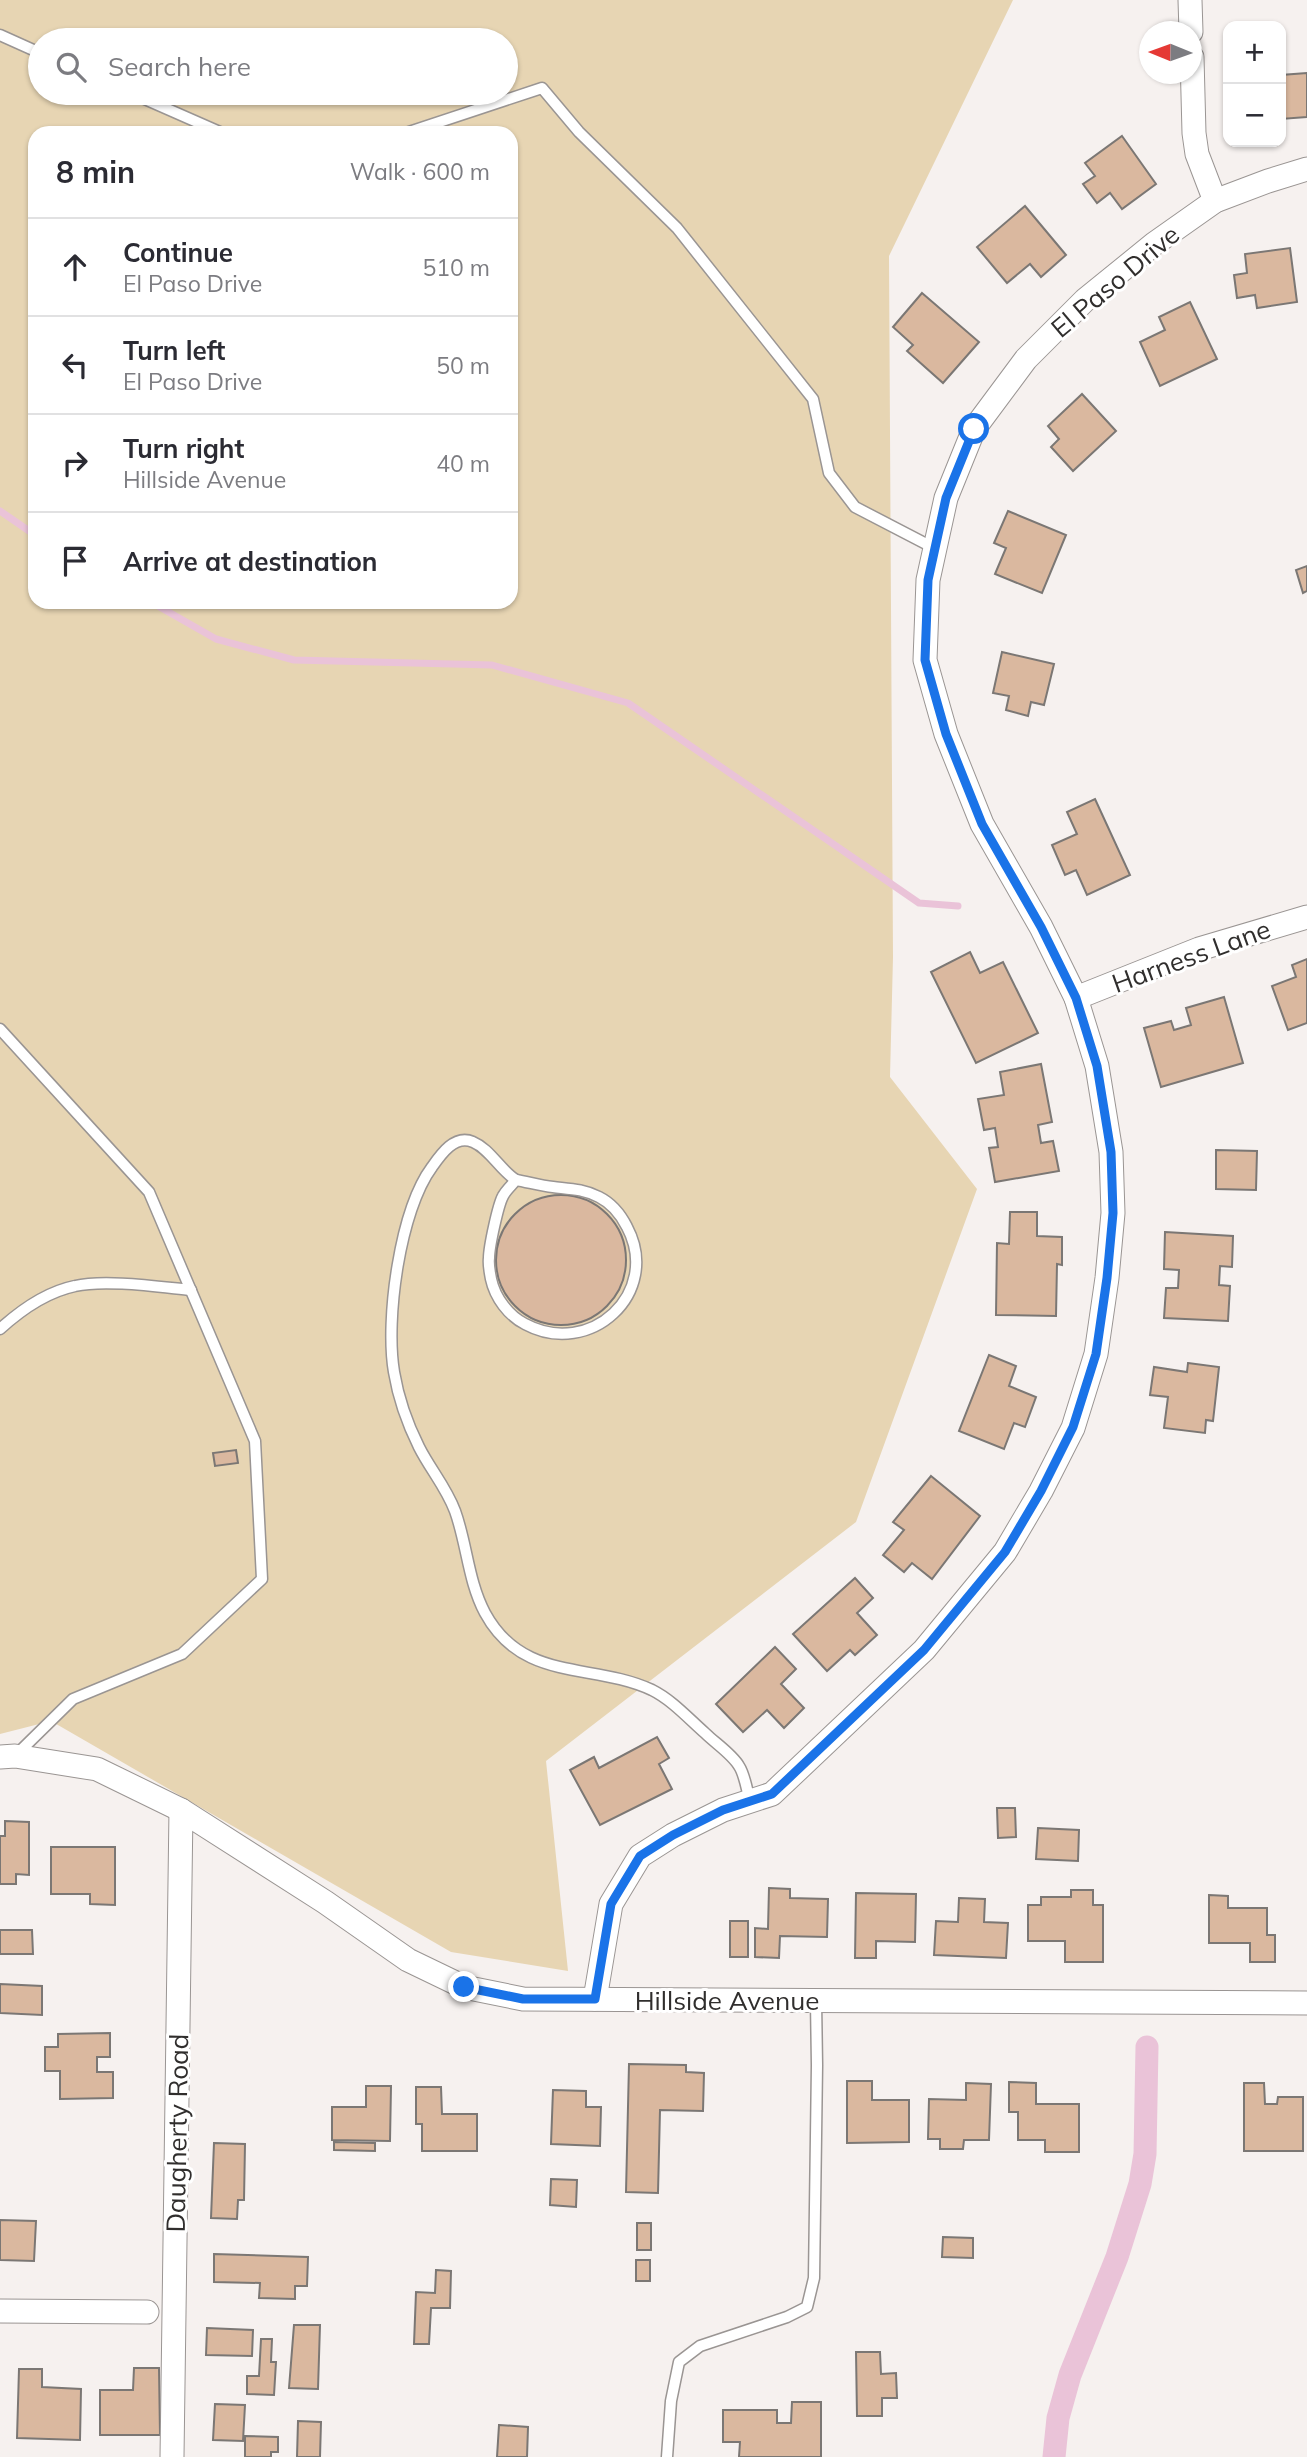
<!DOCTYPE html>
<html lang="en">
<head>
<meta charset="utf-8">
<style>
  body { margin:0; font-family:Mulish,sans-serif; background:#f7f7f7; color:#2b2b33 }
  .controls { position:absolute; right:21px; top:21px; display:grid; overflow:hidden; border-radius:14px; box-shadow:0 2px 5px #0004 }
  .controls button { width:63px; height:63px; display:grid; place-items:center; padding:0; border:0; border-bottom:2px solid #e1e1e2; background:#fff; color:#2b2b33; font:35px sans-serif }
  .compass { position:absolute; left:1139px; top:21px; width:63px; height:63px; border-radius:50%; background:#fff; box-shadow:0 2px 5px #0004; rotate:271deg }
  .stop { position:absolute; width:21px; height:21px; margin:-16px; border:5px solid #1a73e8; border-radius:50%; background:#fff }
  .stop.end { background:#1a73e8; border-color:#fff; box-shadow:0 2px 7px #0008 }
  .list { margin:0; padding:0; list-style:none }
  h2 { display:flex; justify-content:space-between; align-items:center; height:91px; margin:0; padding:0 28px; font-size:30px }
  h2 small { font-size:23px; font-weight:400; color:#7c7c81 }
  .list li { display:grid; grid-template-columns:46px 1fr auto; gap:21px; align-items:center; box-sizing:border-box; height:98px; padding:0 28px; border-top:2px solid #e1e1e2 }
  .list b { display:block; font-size:26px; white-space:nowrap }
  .list p { margin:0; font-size:23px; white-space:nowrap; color:#7c7c81 }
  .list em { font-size:23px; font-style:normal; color:#7c7c81 }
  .icon { flex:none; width:38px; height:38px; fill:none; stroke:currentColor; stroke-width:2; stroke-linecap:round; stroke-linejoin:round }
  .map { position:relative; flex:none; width:1307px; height:2457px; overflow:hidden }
  .search { position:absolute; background:#fff; box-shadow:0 2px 5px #0004; left:28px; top:28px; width:490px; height:77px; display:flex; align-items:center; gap:18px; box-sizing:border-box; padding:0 24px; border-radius:38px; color:#7c7c81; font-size:26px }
  .panel { position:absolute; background:#fff; box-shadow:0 2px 5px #0004; left:28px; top:126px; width:490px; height:483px; border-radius:21px }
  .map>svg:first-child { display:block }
  .green { fill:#e7d5b3; fill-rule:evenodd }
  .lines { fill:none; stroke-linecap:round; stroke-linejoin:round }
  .stream { stroke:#eac3d8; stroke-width:7 }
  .canal { stroke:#eac3d8; stroke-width:23 }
  .building { fill:#dab89f; stroke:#7b7774; stroke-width:2 }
  .service-casing { stroke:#9a9593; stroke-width:13 }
  .minor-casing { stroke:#9a9593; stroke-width:25 }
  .service { stroke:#fff; stroke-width:10 }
  .minor { stroke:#fff; stroke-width:23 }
  .route { stroke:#1a73e8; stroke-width:9 }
  .labels { text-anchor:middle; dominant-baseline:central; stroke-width:6; stroke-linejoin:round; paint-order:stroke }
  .street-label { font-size:26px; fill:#302e2d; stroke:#fff }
</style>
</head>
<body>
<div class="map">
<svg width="1307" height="2457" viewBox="0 0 1307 2457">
  <rect width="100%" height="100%" fill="#f6f1ef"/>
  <path class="green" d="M0,0H1013L889,256L893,957L890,1077L977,1189L856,1522L546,1761L568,1971L451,1952L51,1721L0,1734ZM40,40H506V93H40ZM35,133H511V602H35Z"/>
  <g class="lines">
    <g class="stream">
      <polyline points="0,511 35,535"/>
      <polyline points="151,602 216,639 294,660 492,665 628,703 919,903 958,906"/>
    </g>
    <polyline class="canal" points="1054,2457 1058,2418 1070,2375 1117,2257 1140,2184 1145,2154 1147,2047"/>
  </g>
  <g class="building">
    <polygon points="1307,73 1307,117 1281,119 1281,75"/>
    <polygon points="1122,136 1156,184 1122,209 1110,193 1097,203 1083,184 1095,176 1085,163"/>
    <polygon points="1025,206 1066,255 1041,277 1030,264 1007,283 977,247"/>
    <polygon points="1290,248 1297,302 1257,308 1255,295 1237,298 1234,275 1247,273 1245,254"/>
    <polygon points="922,293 979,342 943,383 907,351 913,345 893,327"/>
    <polygon points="1190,302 1217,359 1160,386 1140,342 1165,330 1159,317"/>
    <polygon points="1082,394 1116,431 1073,471 1051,447 1059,439 1048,426"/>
    <polygon points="1008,511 1066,535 1042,593 995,574 1006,548 994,543"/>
    <polygon points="1307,566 1307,591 1303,593 1296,570"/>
    <polygon points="1002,652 1054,664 1044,705 1031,702 1028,716 1006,710 1009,696 993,693"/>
    <polygon points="1095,799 1130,875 1087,895 1076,870 1065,875 1052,845 1077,834 1067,812"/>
    <polygon points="970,952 980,973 1003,962 1038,1033 976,1063 931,972"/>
    <polygon points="1307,959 1307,1023 1288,1030 1272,986 1296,977 1292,965"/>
    <polygon points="1224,997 1243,1063 1161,1087 1144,1028 1171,1021 1174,1030 1191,1025 1186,1008"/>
    <polygon points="1041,1064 1052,1122 1038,1125 1041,1143 1053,1141 1059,1171 995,1182 989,1148 998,1147 995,1128 984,1130 978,1099 1004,1095 1000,1072"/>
    <polygon points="1216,1150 1257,1151 1256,1190 1216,1189"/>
    <circle cx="561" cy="1260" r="65"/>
    <polygon points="1010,1212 1037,1212 1037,1236 1062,1237 1062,1265 1057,1264 1056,1316 996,1315 997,1243 1009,1244"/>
    <polygon points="1165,1232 1233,1236 1232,1267 1220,1266 1219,1285 1230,1286 1228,1321 1164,1318 1166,1288 1178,1288 1179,1270 1164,1269"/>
    <polygon points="989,1355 1016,1366 1009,1386 1036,1397 1025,1427 1014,1423 1004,1449 959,1431"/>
    <polygon points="1188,1363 1219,1367 1213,1421 1206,1420 1205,1433 1164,1428 1168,1397 1150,1395 1154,1367 1187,1372"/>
    <polygon points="236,1450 238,1463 215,1466 213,1453"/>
    <polygon points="931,1476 980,1516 932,1579 912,1563 904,1572 883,1555 904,1530 893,1522"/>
    <polygon points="855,1578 873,1598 857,1613 877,1635 855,1655 850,1650 827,1671 793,1634"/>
    <polygon points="775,1647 796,1669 781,1684 804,1708 784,1728 767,1710 743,1732 716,1704"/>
    <polygon points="657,1737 669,1758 659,1764 672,1789 600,1825 570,1770 594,1757 599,1768"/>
    <polygon points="997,1808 1015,1808 1016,1837 998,1838"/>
    <polygon points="5,1821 29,1822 29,1875 16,1874 16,1884 0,1884 0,1836 5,1836"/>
    <polygon points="1038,1828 1079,1830 1078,1861 1036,1859"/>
    <polygon points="51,1847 115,1847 115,1905 90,1904 90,1894 51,1894"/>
    <polygon points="769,1888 790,1889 790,1898 828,1899 827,1937 780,1936 779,1958 755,1957 755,1928 768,1929"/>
    <polygon points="1071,1890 1093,1890 1093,1905 1103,1905 1103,1962 1065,1962 1065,1941 1028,1941 1028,1905 1041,1905 1041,1897 1071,1897"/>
    <polygon points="856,1893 916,1894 915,1942 876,1941 876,1958 855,1958"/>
    <polygon points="1209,1895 1228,1896 1228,1908 1267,1908 1267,1935 1275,1935 1275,1962 1250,1962 1250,1943 1209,1943"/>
    <polygon points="959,1898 985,1899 984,1922 1008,1923 1006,1958 934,1955 936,1921 958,1922"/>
    <rect x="730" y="1921" width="18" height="36"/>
    <polygon points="0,1930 32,1930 33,1954 0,1954"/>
    <polygon points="0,1984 42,1986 42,2015 0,2013"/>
    <polygon points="110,2033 110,2057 97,2057 97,2072 113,2072 113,2098 60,2099 60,2071 45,2071 45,2047 58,2047 58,2034"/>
    <polygon points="629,2064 686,2065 686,2072 704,2073 703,2111 660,2110 658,2193 626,2192"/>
    <polygon points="847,2081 872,2081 872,2100 909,2100 909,2142 847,2143"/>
    <polygon points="1009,2082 1036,2083 1036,2104 1079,2104 1079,2152 1045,2152 1045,2140 1018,2140 1018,2112 1009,2112"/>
    <polygon points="966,2083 991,2084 989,2140 964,2140 963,2149 940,2149 940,2139 928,2139 929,2099 966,2100"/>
    <polygon points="1244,2083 1264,2083 1265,2104 1277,2104 1278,2097 1303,2097 1303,2151 1244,2151"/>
    <polygon points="366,2086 391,2086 390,2141 332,2140 332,2107 366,2107"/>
    <polygon points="416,2087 441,2087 442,2114 477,2114 477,2151 422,2151 422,2124 416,2124"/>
    <polygon points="553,2090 586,2091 586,2107 601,2107 600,2146 551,2144"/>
    <polygon points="334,2142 375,2143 375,2151 334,2150"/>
    <polygon points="214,2143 245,2144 244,2200 238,2200 237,2219 211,2218"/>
    <polygon points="551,2179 577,2180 576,2207 550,2205"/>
    <polygon points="0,2220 36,2221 34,2261 0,2260"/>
    <rect x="637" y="2223" width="14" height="27"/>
    <polygon points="943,2237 973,2238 973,2258 942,2257"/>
    <polygon points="214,2254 308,2257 307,2286 295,2286 295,2299 259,2298 260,2283 214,2282"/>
    <rect x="636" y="2260" width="14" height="21"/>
    <polygon points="436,2270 451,2271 450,2308 431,2308 429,2344 414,2344 416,2292 435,2293"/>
    <polygon points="294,2325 320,2325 318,2389 289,2388"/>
    <polygon points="207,2328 253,2330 252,2356 206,2355"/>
    <polygon points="261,2339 272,2339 271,2362 276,2362 274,2395 247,2394 247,2376 259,2376"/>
    <polygon points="856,2352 880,2352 881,2374 896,2373 897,2398 882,2398 882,2416 857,2416"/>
    <polygon points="134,2368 159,2368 160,2435 100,2435 100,2390 133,2390"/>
    <polygon points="19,2369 42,2369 42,2387 81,2389 80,2440 17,2438"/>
    <polygon points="792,2402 821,2402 821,2457 739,2457 740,2442 723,2442 723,2410 777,2410 777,2423 791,2423"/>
    <polygon points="215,2404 245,2405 243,2441 213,2440"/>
    <polygon points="298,2421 321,2422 320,2457 297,2457"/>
    <polygon points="499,2425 528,2427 527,2457 497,2457"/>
    <polygon points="245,2436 278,2437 278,2452 271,2452 271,2457 245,2457"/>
  </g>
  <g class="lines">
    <defs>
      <g id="service">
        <polyline points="0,35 40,53"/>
        <polyline points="131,93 222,133"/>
        <polyline points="406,133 542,88 579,132 677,228 813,399 829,473 855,507 934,548"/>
        <polyline points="0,1029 149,1192 255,1441 262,1579 182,1654 73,1699 15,1756"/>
        <path d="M516,1180C500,1170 490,1149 473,1142C455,1134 441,1154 432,1167C400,1210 385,1319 394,1372C398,1396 408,1425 419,1447C430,1469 446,1487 455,1511C467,1544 468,1581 485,1613C523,1683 592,1662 652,1690C672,1700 688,1718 705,1733C715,1743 732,1754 739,1766C745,1775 747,1791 750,1801"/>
        <path d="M516,1180C528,1182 541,1186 553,1187C570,1189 583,1189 599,1197C611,1203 621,1215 627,1227C662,1293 590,1359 525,1324C509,1316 495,1298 491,1279C490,1273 488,1265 489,1258C489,1247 498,1205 503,1196C506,1190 512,1185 516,1180Z"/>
        <path d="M0,1329C22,1309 46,1292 75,1286C105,1279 160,1287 191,1290"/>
        <polyline points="667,2457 671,2401 679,2362 700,2346 787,2317 807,2307 814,2278 817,2065 816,2001"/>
      </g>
      <g id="minor">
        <polyline points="1190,0 1191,32"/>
        <polyline points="1192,57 1194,133 1197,154 1215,201"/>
        <polyline points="1076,998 1199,949 1307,917"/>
        <polyline points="0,1757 15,1756 97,1769 181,1810 325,1902 408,1960 464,1987 523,1999 1307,2003"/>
        <polyline points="595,1999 611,1904 640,1856 673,1835 723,1810 772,1794 924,1650 1005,1552 1041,1491 1073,1428 1096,1354 1107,1278 1113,1213 1111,1152 1097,1066 1076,998 1041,927 982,824 946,734 925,660 928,580 946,498 974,429 1026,359 1085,300 1154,244 1215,201 1268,181 1307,169"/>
        <polyline points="0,2311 147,2312"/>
        <polyline points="172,2457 181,1810"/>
      </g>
    </defs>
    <use href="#service" class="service-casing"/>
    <use href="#minor" class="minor-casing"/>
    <use href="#service" class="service"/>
    <use href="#minor" class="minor"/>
  </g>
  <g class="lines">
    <polyline class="route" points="464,1987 523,1999 595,1999 611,1904 640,1856 673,1835 723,1810 772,1794 924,1650 1005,1552 1041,1491 1073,1427 1096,1354 1107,1278 1113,1213 1111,1152 1097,1066 1076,998 1041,927 982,824 946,734 925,660 928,580 946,498 974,429"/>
  </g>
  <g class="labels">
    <g class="street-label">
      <text transform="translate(1115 281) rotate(-40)">El Paso Drive</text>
      <text transform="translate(1191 956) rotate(-20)">Harness Lane</text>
      <text x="727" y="2000">Hillside Avenue</text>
      <text transform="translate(177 2133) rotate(-89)">Daugherty Road</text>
    </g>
  </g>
</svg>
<div class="controls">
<button>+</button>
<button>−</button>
</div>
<svg class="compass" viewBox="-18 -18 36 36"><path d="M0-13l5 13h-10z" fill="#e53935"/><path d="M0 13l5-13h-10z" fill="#7c7c81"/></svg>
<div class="stop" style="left:974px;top:429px"></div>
<div class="stop end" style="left:464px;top:1987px"></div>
<div class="search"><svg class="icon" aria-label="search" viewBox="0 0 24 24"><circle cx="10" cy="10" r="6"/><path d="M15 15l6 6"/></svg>Search here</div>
<section class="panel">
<h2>8 min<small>Walk · 600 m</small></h2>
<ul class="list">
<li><svg class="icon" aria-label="ahead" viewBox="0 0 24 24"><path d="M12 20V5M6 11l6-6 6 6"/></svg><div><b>Continue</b><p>El Paso Drive</p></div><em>510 m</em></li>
<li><svg class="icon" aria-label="left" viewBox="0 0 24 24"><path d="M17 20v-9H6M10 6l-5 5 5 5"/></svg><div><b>Turn left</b><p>El Paso Drive</p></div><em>50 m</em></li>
<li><svg class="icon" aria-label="right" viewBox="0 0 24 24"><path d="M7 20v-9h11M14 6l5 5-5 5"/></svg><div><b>Turn right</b><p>Hillside Avenue</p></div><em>40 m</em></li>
<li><svg class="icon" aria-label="arrive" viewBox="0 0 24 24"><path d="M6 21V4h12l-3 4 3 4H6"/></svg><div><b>Arrive at destination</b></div></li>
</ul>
</section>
</div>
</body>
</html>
